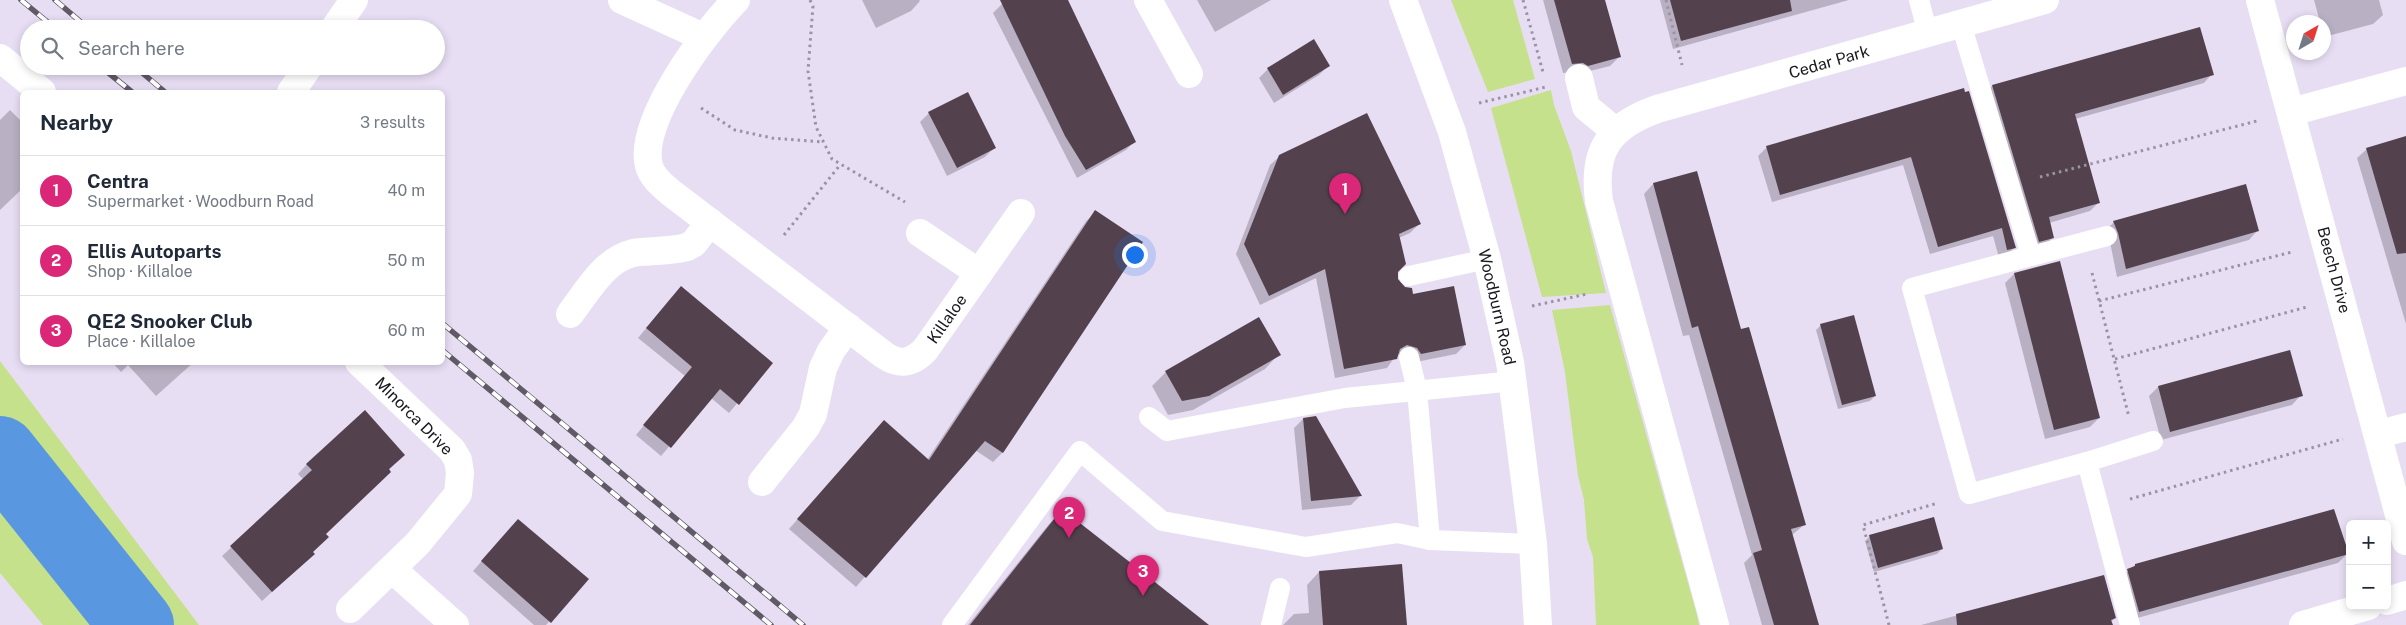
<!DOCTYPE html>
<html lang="en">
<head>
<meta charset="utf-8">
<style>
  body { margin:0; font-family:"Public Sans",sans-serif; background:#f2f2f3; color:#1f2937 }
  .controls { position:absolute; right:15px; bottom:15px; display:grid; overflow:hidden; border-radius:8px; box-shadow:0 2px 8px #0003 }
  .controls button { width:45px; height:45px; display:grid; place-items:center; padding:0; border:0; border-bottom:1px solid #e0e1e3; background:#fff; color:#1f2937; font:25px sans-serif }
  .compass { position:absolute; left:2286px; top:15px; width:45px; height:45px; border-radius:50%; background:#fff; box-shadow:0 2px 8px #0003; rotate:39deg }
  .you { position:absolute; left:1134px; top:254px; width:18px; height:18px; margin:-12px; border:4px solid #fff; border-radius:50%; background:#1a73e8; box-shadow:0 0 0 8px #1a73e833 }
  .badge { display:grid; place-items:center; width:32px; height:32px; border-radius:50%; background:#db2777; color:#fff; font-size:16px; font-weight:700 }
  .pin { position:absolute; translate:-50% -41px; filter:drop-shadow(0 1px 2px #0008) }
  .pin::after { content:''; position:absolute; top:26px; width:18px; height:15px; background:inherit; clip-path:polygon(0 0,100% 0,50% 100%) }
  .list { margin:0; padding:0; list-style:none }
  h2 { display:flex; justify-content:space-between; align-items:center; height:65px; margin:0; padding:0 20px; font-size:21px }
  h2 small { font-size:16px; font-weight:400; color:#747a83 }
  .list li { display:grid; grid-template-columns:32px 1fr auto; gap:15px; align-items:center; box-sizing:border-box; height:70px; padding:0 20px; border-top:1px solid #e0e1e3 }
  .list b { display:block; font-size:19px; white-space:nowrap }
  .list p { margin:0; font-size:16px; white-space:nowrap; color:#747a83 }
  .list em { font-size:16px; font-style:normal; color:#747a83 }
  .icon { flex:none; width:28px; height:28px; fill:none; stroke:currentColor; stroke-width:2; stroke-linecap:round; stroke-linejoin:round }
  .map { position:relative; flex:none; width:2406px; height:625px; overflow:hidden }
  .search { position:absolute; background:#fff; box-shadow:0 2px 8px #0003; left:20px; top:20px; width:425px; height:55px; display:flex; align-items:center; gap:12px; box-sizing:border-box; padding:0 18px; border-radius:28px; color:#747a83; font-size:19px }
  .panel { position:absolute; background:#fff; box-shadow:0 2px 8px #0003; left:20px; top:90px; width:425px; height:275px; border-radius:8px }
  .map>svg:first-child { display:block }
  .green { fill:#c6e18b }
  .shadow { fill:#0003 }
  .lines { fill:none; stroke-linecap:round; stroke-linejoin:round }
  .river { stroke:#5997e1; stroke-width:74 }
  .building { fill:#53424e }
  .path { stroke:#9a93a3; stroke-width:3; stroke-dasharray:2.5 4; stroke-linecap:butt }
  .service { stroke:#fff; stroke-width:20 }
  .minor { stroke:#fff; stroke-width:28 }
  .tertiary { stroke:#fff; stroke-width:28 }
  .rail-casing { stroke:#605a67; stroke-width:5.5 }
  .rail { stroke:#fff; stroke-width:4; stroke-dasharray:11; stroke-linecap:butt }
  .labels { text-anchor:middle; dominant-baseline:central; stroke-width:5; stroke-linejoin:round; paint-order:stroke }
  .street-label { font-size:16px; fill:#19161e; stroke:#fff }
</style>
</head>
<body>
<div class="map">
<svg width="2406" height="625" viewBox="0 0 2406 625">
  <rect width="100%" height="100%" fill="#e8def4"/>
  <g class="green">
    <polygon points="1451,0 1513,0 1535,79 1488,92"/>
    <polygon points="1551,90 1554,105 1571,151 1606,293 1542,297 1491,108"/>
    <polygon points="1610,305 1697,615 1699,625 1596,625 1593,557 1587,539 1584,500 1578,476 1565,372 1552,310"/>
    <polygon points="0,361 199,625 43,625 0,573"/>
  </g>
  <g class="shadow">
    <polygon points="862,0 919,0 920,1 911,11 876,28"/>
    <polygon points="1010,0 1066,0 1135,141 1126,150 1077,178 993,13 1002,4"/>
    <polygon points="1197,0 1271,0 1215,32"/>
    <polygon points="1543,0 1604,0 1620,56 1610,66 1578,74 1573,72 1563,73"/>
    <polygon points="1660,0 1849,0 1673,49"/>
    <polygon points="2314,0 2379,0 2383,15 2373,24 2324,37 2324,22 2320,22"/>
    <polygon points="1328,66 1319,75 1274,103 1259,78 1268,69"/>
    <polygon points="2212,74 2204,83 2075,119 2099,202 2090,211 2049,223 2053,237 2044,246 2031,249 1984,94 1992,86"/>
    <polygon points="1963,89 2015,247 2006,256 1999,258 1993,236 1930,254 1903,165 1772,202 1758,156 1767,147"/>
    <polygon points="10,110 22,122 22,189 0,210 0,120"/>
    <polygon points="929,113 994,148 985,157 947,176 920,122"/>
    <polygon points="2406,138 2406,324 2357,158 2367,149"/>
    <polygon points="1280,156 1419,224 1410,233 1399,238 1396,279 1465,345 1456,354 1411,363 1408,357 1397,354 1387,368 1335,378 1316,278 1260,305 1236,254 1270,165"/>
    <polygon points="1697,173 1740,330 1804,525 1792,535 1817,625 1762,625 1744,563 1752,555 1689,335 1683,336 1644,194 1653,184"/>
    <polygon points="1096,212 1141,243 1002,453 993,462 975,450 856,587 789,529 875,431 927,460 1086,221"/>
    <polygon points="2114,222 2258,230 2249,240 2117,277 2110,242 2105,231"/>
    <polygon points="2059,262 2099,418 2090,427 2045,439 2005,283 2014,274"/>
    <polygon points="672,297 771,363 729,413 711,398 661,456 636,435 685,376 638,338"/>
    <polygon points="1821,325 1875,396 1870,401 1838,409 1816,330"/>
    <polygon points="2290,351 2301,395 2292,405 2161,440 2149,396 2158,387"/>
    <polygon points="1279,354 1265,369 1193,410 1168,415 1152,386 1166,372"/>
    <polygon points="112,362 194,362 156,396 128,365 121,372"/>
    <polygon points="1315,417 1360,496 1351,505 1302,510 1294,428 1303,419"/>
    <polygon points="404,455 324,534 304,563 262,601 222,556 304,480 298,474 307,464"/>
    <polygon points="1062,511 1207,625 968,625 1049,524"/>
    <polygon points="509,530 587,579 546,625 534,625 473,571"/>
    <polygon points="1870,536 1942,549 1937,554 1874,572 1865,541"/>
    <polygon points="2347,554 2338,563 2130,620 2119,579 2135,565"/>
    <polygon points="1319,572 1406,625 1283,625 1294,614 1309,613 1307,585"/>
    <polygon points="2104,576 2115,618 2108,625 1921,625"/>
  </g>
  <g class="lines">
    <polyline class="river" points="0,453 137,625"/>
  </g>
  <g class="building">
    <polygon points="1000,0 1068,0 1136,142 1086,170 1065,136"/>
    <polygon points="1554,0 1605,0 1621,57 1588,66 1583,63 1572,64"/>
    <polygon points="1670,0 1790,0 1792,11 1681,41"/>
    <polygon points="2200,27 2214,75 2075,114 2100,203 2049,217 2054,238 2039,242 1992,85"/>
    <polygon points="1314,39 1330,66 1283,95 1267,68"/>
    <polygon points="1964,88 1965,92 1969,91 2016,248 2007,250 2002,228 1938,247 1911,157 1780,195 1766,146"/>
    <polygon points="968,92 996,148 957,168 928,112"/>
    <polygon points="1367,113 1421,224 1399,234 1406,264 1398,272 1398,279 1405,287 1412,288 1413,294 1454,286 1466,345 1421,354 1417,348 1407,345 1400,349 1397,359 1344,369 1325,269 1269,296 1244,244 1279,155"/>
    <polygon points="2406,136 2406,253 2397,254 2366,148"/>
    <polygon points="1697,171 1741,329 1749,327 1806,525 1791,529 1819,625 1774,625 1753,553 1762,550 1698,326 1692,328 1653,183"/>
    <polygon points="2246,184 2259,231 2126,269 2118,233 2113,221"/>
    <polygon points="1095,210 1143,242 1003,453 985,441 866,578 797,519 884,420 929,460"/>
    <polygon points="2060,261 2100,418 2054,430 2014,273"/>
    <polygon points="681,286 773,363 739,405 720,389 671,448 643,425 692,367 646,328"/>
    <polygon points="1854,315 1876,396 1842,405 1820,324"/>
    <polygon points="1259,317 1281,355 1209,396 1182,401 1165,371"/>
    <polygon points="2290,350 2303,396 2170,432 2158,386"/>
    <polygon points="365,410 405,455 389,469 391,472 326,534 329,537 313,552 315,554 272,592 230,546 312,470 306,464"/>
    <polygon points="1316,416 1362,496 1311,501 1303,418"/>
    <polygon points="1062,509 1136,567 1209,625 970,625"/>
    <polygon points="2334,509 2349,554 2139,612 2127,569 2135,566 2135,564"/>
    <polygon points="1934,517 1943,549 1878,568 1869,535"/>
    <polygon points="518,519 589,579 551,623 481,561"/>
    <polygon points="1402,564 1407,625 1323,625 1319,571"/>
    <polygon points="2104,575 2116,618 2111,620 2113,625 1957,625 1956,614"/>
  </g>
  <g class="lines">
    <g class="path">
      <polyline points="810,0 813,6 808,71 816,127 832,159 905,202"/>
      <polyline points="1523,0 1543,72"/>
      <polyline points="1666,0 1682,65"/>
      <polyline points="1479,103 1546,87"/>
      <polyline points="701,108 735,130 772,138 823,142"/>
      <polyline points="2040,177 2257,121"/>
      <polyline points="784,235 840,165"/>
      <polyline points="2092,273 2129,417"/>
      <polyline points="2099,301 2292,252"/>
      <polyline points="1532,306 1587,294"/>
      <polyline points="2115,359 2307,307"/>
      <polyline points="2130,499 2343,439"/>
      <polyline points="1889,625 1863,525 1938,503"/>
    </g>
    <g class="service">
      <polyline points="1919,0 1928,34"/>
      <polyline points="1961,24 2031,256 1912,288 1969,494 2087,462 2130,625"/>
      <polyline points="2031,256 2107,236"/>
      <polyline points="1409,276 1487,259"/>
      <polyline points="1409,357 1417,390 1430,540"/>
      <polyline points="1149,417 1167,431 1345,398 1514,381"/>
      <polyline points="2087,462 2153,441"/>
      <polyline points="952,625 1080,451 1162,521 1306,547 1397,533 1430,540 1533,544"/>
      <polyline points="1271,625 1280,588"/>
    </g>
    <g class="minor">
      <polyline points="622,0 703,37"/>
      <path d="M736,0C706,31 637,121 649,166C652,177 662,185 670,192L884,355C900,366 912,363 925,350L1021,213"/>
      <polyline points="1148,0 1189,74"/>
      <polyline points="2260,0 2406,541"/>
      <polyline points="334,29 354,0"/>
      <polyline points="0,58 42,92"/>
      <polyline points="1579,78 1586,107 1615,131"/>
      <polyline points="291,92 309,66"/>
      <polyline points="2291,112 2406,81"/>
      <polyline points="920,233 979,273"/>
      <path d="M570,314C587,292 604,260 633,253C651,250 670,252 687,247L694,243L710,222"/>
      <polyline points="2379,434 2406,427"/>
      <polyline points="762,482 806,427 813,414 823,368 831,351 848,327"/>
      <polyline points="393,570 455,625"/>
      <polyline points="2387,601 2406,595"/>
      <polyline points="350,609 418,543 458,494 460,473 458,460 452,450 359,362"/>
      <path d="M1715,625L1599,201C1592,149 1610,126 1657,109L2045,0"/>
      <polyline points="2303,625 2368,606"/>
    </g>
    <polyline class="tertiary" points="1403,0 1452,132 1487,259 1510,362 1533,544 1538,625"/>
    <defs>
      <g id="rail">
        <polyline points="21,0 56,29"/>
        <polyline points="55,0 89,29"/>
        <polyline points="100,66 132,92"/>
        <polyline points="134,66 165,92"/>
        <polyline points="442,323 803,625"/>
        <polyline points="442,350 771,625"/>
      </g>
    </defs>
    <use href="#rail" class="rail-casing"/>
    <use href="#rail" class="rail"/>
  </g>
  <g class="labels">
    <g class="street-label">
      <text transform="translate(1829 62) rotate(-16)">Cedar Park</text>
      <text transform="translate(2334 270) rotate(75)">Beech Drive</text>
      <text transform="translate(1497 307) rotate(77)">Woodburn Road</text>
      <text transform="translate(947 319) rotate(-55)">Killaloe</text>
      <text transform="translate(414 416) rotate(45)">Minorca Drive</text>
    </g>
  </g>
</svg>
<div class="controls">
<button>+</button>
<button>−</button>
</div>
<svg class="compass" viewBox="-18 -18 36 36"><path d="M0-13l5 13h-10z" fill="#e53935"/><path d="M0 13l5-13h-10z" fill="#747a83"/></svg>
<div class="you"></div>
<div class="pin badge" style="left:1345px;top:214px">1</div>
<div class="pin badge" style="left:1069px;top:538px">2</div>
<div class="pin badge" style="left:1143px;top:596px">3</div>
<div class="search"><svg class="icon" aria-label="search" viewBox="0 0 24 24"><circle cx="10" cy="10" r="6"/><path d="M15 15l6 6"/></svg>Search here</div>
<section class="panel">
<h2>Nearby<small>3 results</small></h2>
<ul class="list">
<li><span class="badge">1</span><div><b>Centra</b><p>Supermarket · Woodburn Road</p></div><em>40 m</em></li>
<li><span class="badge">2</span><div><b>Ellis Autoparts</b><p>Shop · Killaloe</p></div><em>50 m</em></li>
<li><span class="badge">3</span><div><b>QE2 Snooker Club</b><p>Place · Killaloe</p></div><em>60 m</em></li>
</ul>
</section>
</div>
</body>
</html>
